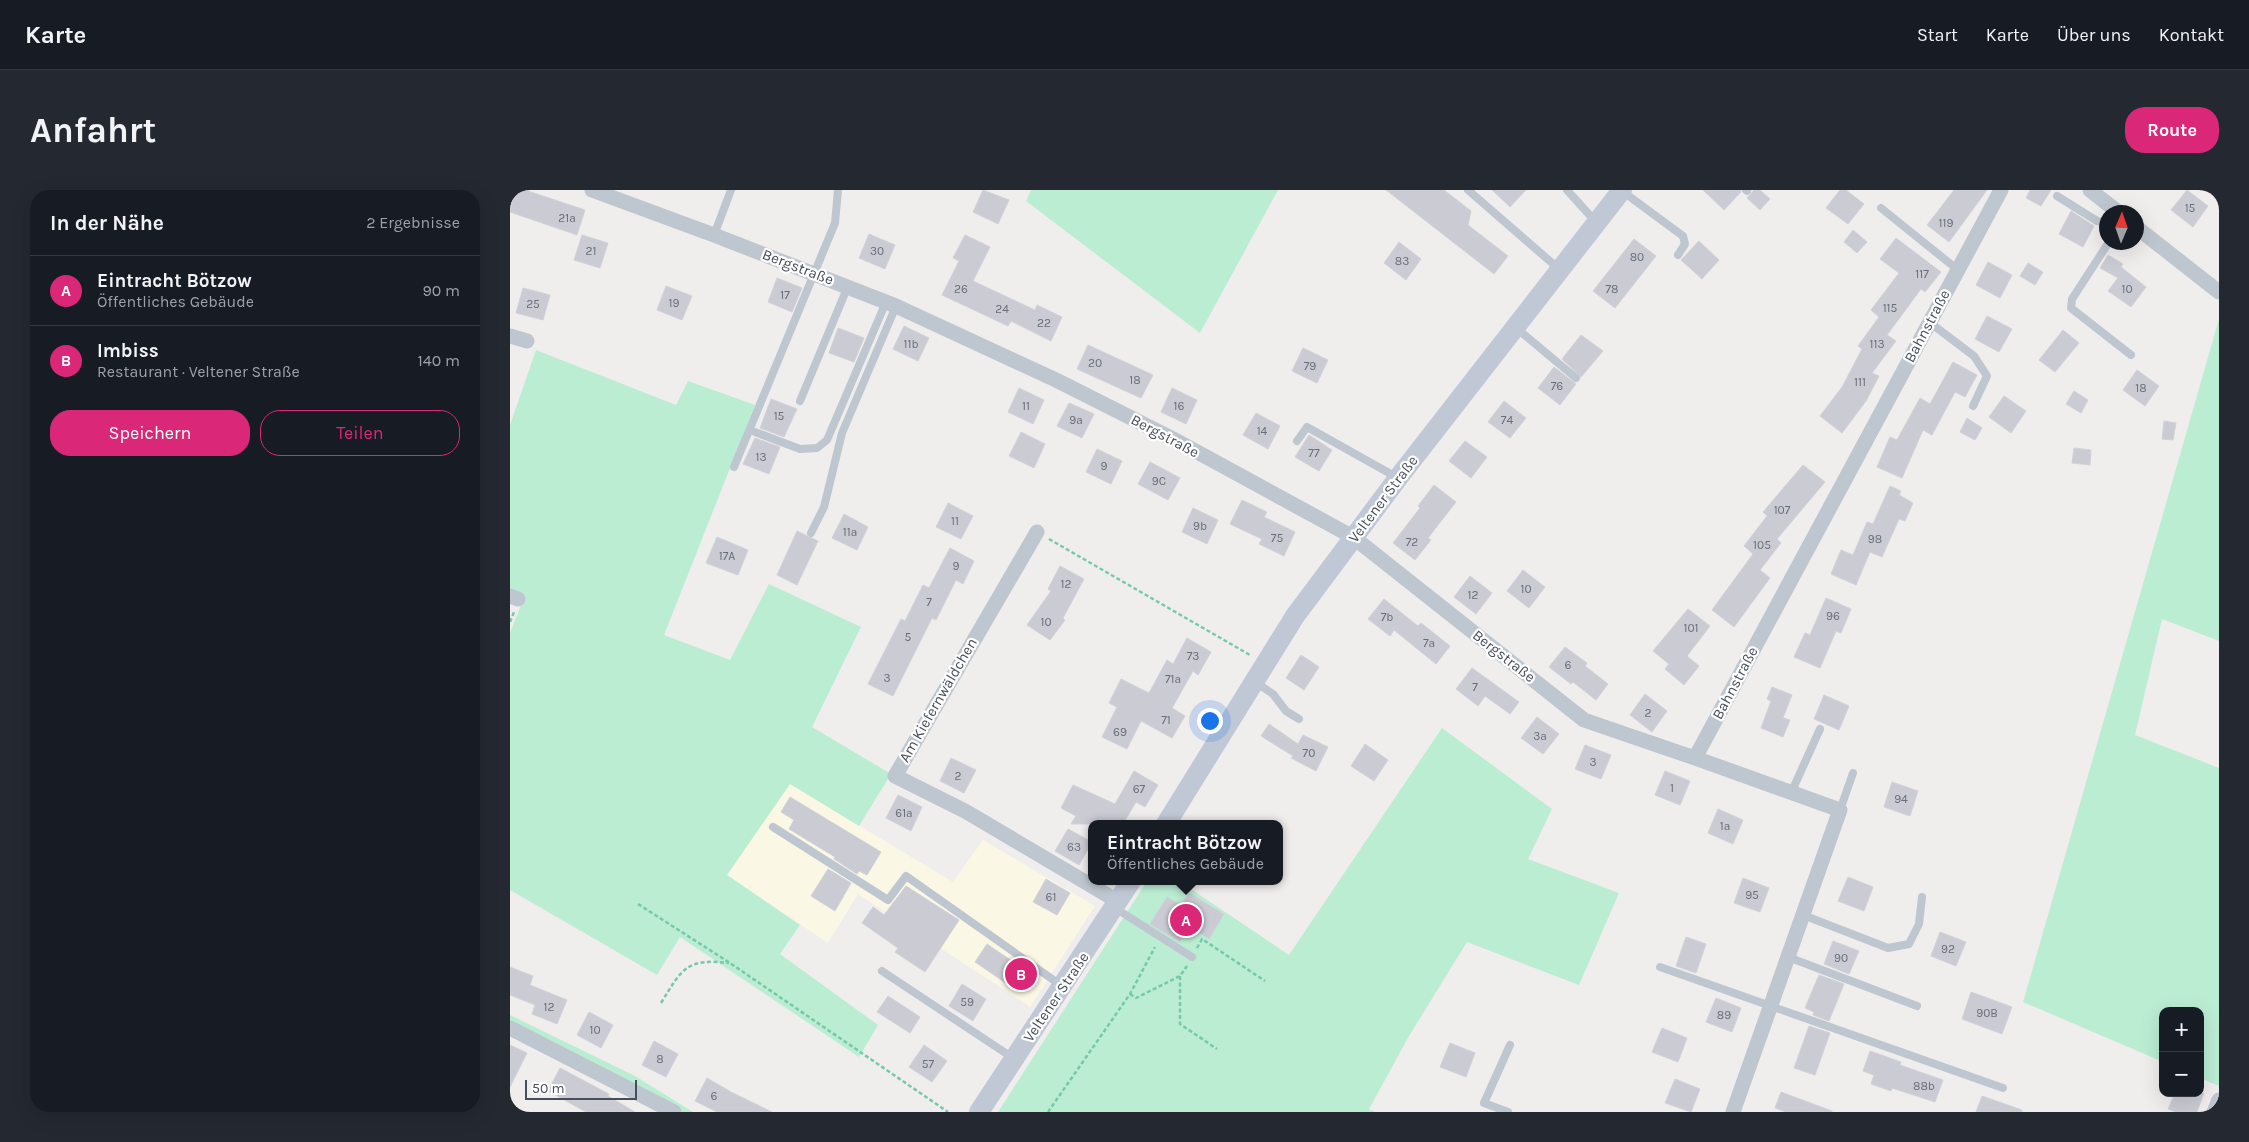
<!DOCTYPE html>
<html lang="de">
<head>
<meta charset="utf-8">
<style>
  body { margin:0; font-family:Karla,sans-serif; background:#242831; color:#f1f3f6 }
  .controls { position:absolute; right:15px; bottom:15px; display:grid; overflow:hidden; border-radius:10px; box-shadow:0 5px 20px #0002 }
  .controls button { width:45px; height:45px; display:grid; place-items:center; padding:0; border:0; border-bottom:1px solid #363941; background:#171b24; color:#f1f3f6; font:25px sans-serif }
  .compass { position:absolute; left:1589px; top:15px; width:45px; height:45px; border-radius:50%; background:#171b24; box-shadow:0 5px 20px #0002; rotate:2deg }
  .scale { position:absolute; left:15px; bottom:12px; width:112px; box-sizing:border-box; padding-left:5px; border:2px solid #464e5a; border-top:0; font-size:14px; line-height:18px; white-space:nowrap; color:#464e5a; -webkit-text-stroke:4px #fff; paint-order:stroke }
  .you { position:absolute; left:699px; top:530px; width:18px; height:18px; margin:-12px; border:4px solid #fff; border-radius:50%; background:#1a73e8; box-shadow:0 0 0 8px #1a73e833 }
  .badge { display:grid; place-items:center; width:32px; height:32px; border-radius:50%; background:#db2777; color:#fff; font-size:16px; font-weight:700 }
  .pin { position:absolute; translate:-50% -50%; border:2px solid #fff; box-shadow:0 1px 5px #0006 }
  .popup { position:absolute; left:578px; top:630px; width:195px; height:65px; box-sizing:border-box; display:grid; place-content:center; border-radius:10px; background:#171b24; filter:drop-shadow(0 1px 4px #0005); font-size:16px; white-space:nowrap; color:#9ea1a6 }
  .popup b { font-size:19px; color:#f1f3f6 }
  .popup::after { content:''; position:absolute; left:50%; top:100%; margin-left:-10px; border:10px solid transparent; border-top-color:#171b24 }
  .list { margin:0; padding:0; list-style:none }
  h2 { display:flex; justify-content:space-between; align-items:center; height:65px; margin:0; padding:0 20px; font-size:21px }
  h2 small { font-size:16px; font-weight:400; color:#9ea1a6 }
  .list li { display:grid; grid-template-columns:32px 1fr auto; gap:15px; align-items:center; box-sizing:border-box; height:70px; padding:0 20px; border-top:1px solid #363941 }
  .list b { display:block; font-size:19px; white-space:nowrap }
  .list p { margin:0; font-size:16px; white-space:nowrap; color:#9ea1a6 }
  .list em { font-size:16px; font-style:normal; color:#9ea1a6 }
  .actions { display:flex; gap:10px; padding:15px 20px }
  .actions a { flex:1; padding:11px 0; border:1px solid #db2777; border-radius:20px; text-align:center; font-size:18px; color:#db2777 }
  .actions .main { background:#db2777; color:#fff }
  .map { position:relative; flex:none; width:1709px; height:922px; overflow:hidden; border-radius:20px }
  header { display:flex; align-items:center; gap:30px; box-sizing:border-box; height:70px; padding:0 25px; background:#171b24; border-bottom:1px solid #363941 }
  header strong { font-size:24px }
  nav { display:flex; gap:28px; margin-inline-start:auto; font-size:18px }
  .intro { display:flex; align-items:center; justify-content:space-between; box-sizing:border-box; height:120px; padding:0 30px }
  h1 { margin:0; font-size:35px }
  .button { padding:12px 22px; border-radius:20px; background:#db2777; color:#fff; font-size:18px; font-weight:700 }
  main { display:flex; gap:30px; padding:0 30px }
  aside { flex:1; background:#171b24; border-radius:20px; box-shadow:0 5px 20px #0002 }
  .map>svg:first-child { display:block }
  .commercial { fill:#fbf7e5 }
  .green { fill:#bbedd3 }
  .building { fill:#cacbd3; stroke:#d1d2d9 }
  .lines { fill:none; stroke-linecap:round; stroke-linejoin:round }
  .path { stroke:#74caa8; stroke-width:2.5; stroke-dasharray:4 2.5; stroke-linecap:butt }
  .lane { stroke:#bec6cf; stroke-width:8 }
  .street { stroke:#bec6cf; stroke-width:15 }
  .secondary { stroke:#c0c8d6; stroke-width:20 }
  .labels { text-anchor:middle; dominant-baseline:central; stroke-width:4.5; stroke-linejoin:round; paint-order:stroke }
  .number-label { font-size:12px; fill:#676d78 }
  .street-label { font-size:15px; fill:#464e5a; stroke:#fff }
</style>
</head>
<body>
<header>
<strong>Karte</strong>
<nav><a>Start</a><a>Karte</a><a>Über uns</a><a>Kontakt</a></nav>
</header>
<div class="intro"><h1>Anfahrt</h1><a class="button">Route</a></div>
<main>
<aside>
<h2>In der Nähe<small>2 Ergebnisse</small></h2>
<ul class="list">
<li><span class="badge">A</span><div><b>Eintracht Bötzow</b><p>Öffentliches Gebäude</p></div><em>90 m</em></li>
<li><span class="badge">B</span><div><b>Imbiss</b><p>Restaurant · Veltener Straße</p></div><em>140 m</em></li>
</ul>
<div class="actions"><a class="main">Speichern</a><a>Teilen</a></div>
</aside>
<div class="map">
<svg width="1709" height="922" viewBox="0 0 1709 922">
  <rect width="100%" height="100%" fill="#f0eded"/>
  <polygon class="commercial" points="280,594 443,692 473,650 585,716 520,817 348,704 318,753 217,685"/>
  <g class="green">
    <polygon points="521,0 768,0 690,143 516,11"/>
    <polygon points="1709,129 1709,451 1652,429 1625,545 1709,578 1709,896 1690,888 1690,821 1653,821 1653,872 1513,812"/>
    <polygon points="26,160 166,215 178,191 245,215 154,445 220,470 259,394 351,437 302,537 381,584 349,636 280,594 217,685 290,735 270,764 368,835 349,867 170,747 147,785 0,700 0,443 15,405 0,400 0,235"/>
    <polygon points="932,538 1042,619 1018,669 1109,703 1069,795 957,752 899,846 859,919 865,922 488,922 637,691 669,691 779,765"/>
    <polygon points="0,825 125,886 183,922 147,922 117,903 0,846"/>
  </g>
  <g class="building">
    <polygon points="4,0 15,0 75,20 67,45 0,22"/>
    <polygon points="473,0 499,10 488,34 463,22"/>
    <polygon points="876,0 934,0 961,21 958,35 998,66 984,84"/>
    <polygon points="982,0 1016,0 1000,17"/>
    <polygon points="1193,0 1230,0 1231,2 1214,20"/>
    <polygon points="1244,0 1250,0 1260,9 1250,20 1237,8"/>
    <polygon points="1330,0 1336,0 1354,14 1338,34 1316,18"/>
    <polygon points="1444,0 1477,0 1439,52 1417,35"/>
    <polygon points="1520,0 1541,0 1531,16 1516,8"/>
    <polygon points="1677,0 1698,16 1683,37 1661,20"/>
    <polygon points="1561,21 1584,36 1573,57 1549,44"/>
    <polygon points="1343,40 1357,52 1347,63 1334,52"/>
    <polygon points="359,44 385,55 375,79 349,68"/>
    <polygon points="72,45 98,53 90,78 64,70"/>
    <polygon points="455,45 480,57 463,91 525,120 527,115 552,127 541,151 501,131 498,136 432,105 449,71 443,68"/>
    <polygon points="1386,48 1431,82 1415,102 1411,99 1377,145 1386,151 1362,183 1369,186 1356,211 1332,243 1310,226 1332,197 1352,159 1348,156 1369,127 1361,120 1389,83 1370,69"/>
    <polygon points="1124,49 1146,66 1105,118 1083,101"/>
    <polygon points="1189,51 1209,70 1192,89 1171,70"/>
    <polygon points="889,52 911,69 896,90 874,73"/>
    <polygon points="1598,65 1613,74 1611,77 1636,97 1621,117 1598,101 1608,88 1590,78"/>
    <polygon points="1478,72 1502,85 1490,108 1466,95"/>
    <polygon points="1518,73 1533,82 1525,95 1510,86"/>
    <polygon points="267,88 292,98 282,122 258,112"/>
    <polygon points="156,96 182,106 172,130 147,120"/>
    <polygon points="13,98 40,105 33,130 6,123"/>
    <polygon points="1477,126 1502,139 1489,162 1465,149"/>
    <polygon points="394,136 419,148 408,171 383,159"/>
    <polygon points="328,138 354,148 344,172 319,163"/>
    <polygon points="1553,140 1569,153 1545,182 1529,170"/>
    <polygon points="1071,145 1093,161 1071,187 1052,169"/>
    <polygon points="578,155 643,185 631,208 567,179"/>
    <polygon points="793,158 818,170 807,193 782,181"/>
    <polygon points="1443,172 1467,185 1455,207 1445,202 1422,245 1413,240 1392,288 1367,277 1380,247 1387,250 1410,208 1420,214"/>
    <polygon points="1044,177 1066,194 1050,215 1028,198"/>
    <polygon points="1627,180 1649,196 1635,216 1613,200"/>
    <polygon points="509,198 534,210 523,234 498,222"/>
    <polygon points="662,198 687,210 676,234 651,222"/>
    <polygon points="1564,201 1578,210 1571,223 1556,214"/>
    <polygon points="1494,206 1516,221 1501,243 1479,227"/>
    <polygon points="261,209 287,219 274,247 250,238"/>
    <polygon points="994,211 1016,228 1000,248 978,232"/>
    <polygon points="559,213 584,224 572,248 547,236"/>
    <polygon points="746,223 770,236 758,259 733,245"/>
    <polygon points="1457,228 1472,238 1465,250 1450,242"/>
    <polygon points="1654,231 1666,233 1663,250 1652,249"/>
    <polygon points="511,242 535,254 524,278 499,266"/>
    <polygon points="799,245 822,260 809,281 785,267"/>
    <polygon points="245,248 270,257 259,284 233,274"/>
    <polygon points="955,251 977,267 961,288 939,271"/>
    <polygon points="1564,258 1581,260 1580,275 1562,273"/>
    <polygon points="587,259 612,271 601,294 576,282"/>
    <polygon points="640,272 670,288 658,310 628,294"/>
    <polygon points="1293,275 1315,292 1267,349 1271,353 1250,380 1260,388 1224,437 1202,420 1243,364 1234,356 1257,326 1253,322"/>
    <polygon points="924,295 946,312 918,348 921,350 905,370 883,353 910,318 908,316"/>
    <polygon points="1380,296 1391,301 1389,305 1403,313 1395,331 1389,329 1372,367 1360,362 1346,395 1321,384 1331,360 1343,365 1357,332 1363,334"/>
    <polygon points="732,310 757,322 754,327 785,342 774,366 749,354 752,349 720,334"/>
    <polygon points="438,313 463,326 451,349 426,337"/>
    <polygon points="683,318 708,330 697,354 672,342"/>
    <polygon points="334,324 358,337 347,360 322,348"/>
    <polygon points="287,341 308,351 287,395 267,385"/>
    <polygon points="207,347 238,360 228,385 196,373"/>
    <polygon points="440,358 464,371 453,394 446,390 426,430 422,428 383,506 358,494 391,429 395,431 413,395 419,398"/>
    <polygon points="550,376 574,389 553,428 555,430 540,450 517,435 541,401 538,399"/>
    <polygon points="1013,380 1035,397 1019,418 997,401"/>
    <polygon points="960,386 982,403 966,424 944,407"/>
    <polygon points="1316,408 1341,419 1331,443 1326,441 1310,478 1284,467 1295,443 1300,445"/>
    <polygon points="874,409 908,436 911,433 940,456 926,474 884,440 880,446 858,429"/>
    <polygon points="1178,419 1200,436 1177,466 1189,476 1174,495 1155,479 1159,474 1143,461"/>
    <polygon points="677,448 701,462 688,485 683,481 662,518 675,526 662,548 631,531 617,559 592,547 607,517 599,513 611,489 639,503 657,470 663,474"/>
    <polygon points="1055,457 1077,473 1075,476 1098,494 1086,510 1063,492 1061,494 1039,477"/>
    <polygon points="791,465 809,477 794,500 776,488"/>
    <polygon points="962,478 1009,512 1000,524 975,506 968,516 946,499"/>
    <polygon points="1262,497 1282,505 1273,528 1280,530 1273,547 1251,538 1261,511 1257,509"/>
    <polygon points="1135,504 1157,521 1142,542 1120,525"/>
    <polygon points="1314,505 1339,516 1329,540 1304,529"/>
    <polygon points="1027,527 1049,544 1033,564 1011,548"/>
    <polygon points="759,534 788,554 793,545 818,557 806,581 781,568 783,566 751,546"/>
    <polygon points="855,554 878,570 864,591 841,576"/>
    <polygon points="1075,555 1101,565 1091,589 1065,579"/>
    <polygon points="441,568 466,580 454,603 430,591"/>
    <polygon points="624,581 648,595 635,617 626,612 613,634 561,634 566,626 551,618 563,595 605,614"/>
    <polygon points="1155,581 1180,591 1170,615 1145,605"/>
    <polygon points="1382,592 1408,601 1400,626 1374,617"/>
    <polygon points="388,605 412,617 401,641 376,628"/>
    <polygon points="280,607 371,662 357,685 349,681 347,684 324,669 325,667 279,639 284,630 271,622"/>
    <polygon points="1208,619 1233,630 1223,654 1198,643"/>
    <polygon points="558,639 582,652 569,675 545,661"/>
    <polygon points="318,679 341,693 325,721 301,706"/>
    <polygon points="1338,687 1363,697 1354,721 1328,711"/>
    <polygon points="1233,688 1259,698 1250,722 1224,713"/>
    <polygon points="536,689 560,703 547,725 523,712"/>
    <polygon points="396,696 449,730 415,782 385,762 388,758 352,733 363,717 374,725"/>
    <polygon points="679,703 714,724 699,749 679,736 670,752 640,734 657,707 671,715"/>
    <polygon points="1430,742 1456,752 1446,776 1421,766"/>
    <polygon points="1176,747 1196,754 1186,783 1166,776"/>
    <polygon points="1323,751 1349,761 1339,784 1314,774"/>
    <polygon points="477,754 518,782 506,800 465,772"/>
    <polygon points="0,777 23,786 20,795 57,810 47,834 22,824 25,815 0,805"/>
    <polygon points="1309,785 1334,794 1319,831 1303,825 1304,822 1295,818"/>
    <polygon points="452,794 476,809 463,831 439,816"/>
    <polygon points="1461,802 1502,817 1492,844 1452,829"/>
    <polygon points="378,806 410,827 400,843 367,822"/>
    <polygon points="1206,808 1231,818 1222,842 1196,832"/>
    <polygon points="79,822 103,835 91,858 67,845"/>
    <polygon points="1299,836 1320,843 1305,885 1284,878"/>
    <polygon points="1152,838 1177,848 1168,872 1142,862"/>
    <polygon points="144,851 168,864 156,887 132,875"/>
    <polygon points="940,853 965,863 956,887 930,877"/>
    <polygon points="0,855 17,863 0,897"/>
    <polygon points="414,855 437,871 422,892 399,877"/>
    <polygon points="1360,861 1391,872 1390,875 1433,890 1425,912 1382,898 1381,901 1361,894 1364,885 1353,881"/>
    <polygon points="50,878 99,904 98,906 125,922 76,922 38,901"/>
    <polygon points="197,888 221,902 262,922 207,922 185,911"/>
    <polygon points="1165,889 1190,899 1181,922 1155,913"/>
    <polygon points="1271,902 1322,921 1322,922 1276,922 1265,918"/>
    <polygon points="1665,903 1694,903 1687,922 1666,922 1658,919"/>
    <polygon points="1472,906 1512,920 1512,922 1466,922"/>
  </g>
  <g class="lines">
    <g class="path">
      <polyline points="539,349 740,465"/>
      <polyline points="0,432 4,422"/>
      <polyline points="128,714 220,773 438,922"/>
      <polyline points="687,758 692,749 755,791"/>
      <polyline points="670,786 670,834 707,859"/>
      <polyline points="620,804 626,808 670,786 677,776"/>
      <path d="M151,813C172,779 176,768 219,773"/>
      <polyline points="538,922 620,804 645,757"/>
    </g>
    <g class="lane">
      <polyline points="958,0 1049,79"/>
      <polyline points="1057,0 1085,31"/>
      <polyline points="1236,0 1237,1"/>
      <polyline points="1112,1 1173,46 1175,54 1168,65"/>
      <polyline points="1547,6 1587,31 1596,33"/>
      <polyline points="1371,18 1448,80"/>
      <polyline points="204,45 221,0"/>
      <polyline points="1599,52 1562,109 1561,118 1621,165"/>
      <polyline points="1419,132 1464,166 1477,186 1463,216"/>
      <polyline points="1005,137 1066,188"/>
      <polyline points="290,211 338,96"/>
      <polyline points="245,242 290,259 307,258 317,250 376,112"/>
      <polyline points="787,251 797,237 888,288"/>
      <polyline points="224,277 325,33 328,0"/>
      <polyline points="301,343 314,317 332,243 386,116"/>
      <polyline points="745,492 763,504 776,521 789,529"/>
      <polyline points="1281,603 1310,539"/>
      <polyline points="1330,620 1343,583"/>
      <polyline points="263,637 378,710 396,686 552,796"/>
      <polyline points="605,718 682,767"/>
      <polyline points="1293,725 1378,758 1399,754 1409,734 1412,707"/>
      <polyline points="1278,767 1407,816"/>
      <polyline points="1150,777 1493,898"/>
      <polyline points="372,781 503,868"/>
      <polyline points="998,922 974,913 1000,855"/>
    </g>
    <g class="street">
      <polyline points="82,0 204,45 386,116 546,190 667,251 843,347 1074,530 1185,568"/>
      <polyline points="1580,0 1608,22"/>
      <polyline points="1626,37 1709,102"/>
      <polyline points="0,146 17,151"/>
      <polyline points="527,342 385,586 455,621 609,712"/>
      <polyline points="0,406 8,409"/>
      <polyline points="0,838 164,922"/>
      <polyline points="1223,922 1330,620 1185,568 1491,0"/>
      <polyline points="1704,922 1709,910"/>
    </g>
    <g class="secondary">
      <polyline points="656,634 785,426 888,288 1112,0"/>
      <polyline points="469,922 621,691"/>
    </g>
  </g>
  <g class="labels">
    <g class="number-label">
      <text x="1680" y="18">15</text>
      <text x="57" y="28">21a</text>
      <text x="1436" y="33">119</text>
      <text x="81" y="61">21</text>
      <text x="367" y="61">30</text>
      <text x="1127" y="67">80</text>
      <text x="892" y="71">83</text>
      <text x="1412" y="84">117</text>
      <text x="451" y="99">26</text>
      <text x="1102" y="99">78</text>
      <text x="1617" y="99">10</text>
      <text x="275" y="105">17</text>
      <text x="164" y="113">19</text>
      <text x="23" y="114">25</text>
      <text x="1380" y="118">115</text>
      <text x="492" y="119">24</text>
      <text x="534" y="133">22</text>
      <text x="401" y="154">11b</text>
      <text x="1367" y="154">113</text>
      <text x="585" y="173">20</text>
      <text x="800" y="176">79</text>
      <text x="625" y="190">18</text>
      <text x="1350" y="192">111</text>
      <text x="1047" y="196">76</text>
      <text x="1631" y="198">18</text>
      <text x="516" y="216">11</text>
      <text x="669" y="216">16</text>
      <text x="269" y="226">15</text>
      <text x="566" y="230">9a</text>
      <text x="997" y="230">74</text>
      <text x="752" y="241">14</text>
      <text x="804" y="263">77</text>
      <text x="251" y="267">13</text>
      <text x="594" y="276">9</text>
      <text x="649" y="291">9C</text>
      <text x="1272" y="320">107</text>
      <text x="445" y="331">11</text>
      <text x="690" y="336">9b</text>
      <text x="340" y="342">11a</text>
      <text x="767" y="348">75</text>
      <text x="1365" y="349">98</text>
      <text x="902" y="352">72</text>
      <text x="1252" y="355">105</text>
      <text x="217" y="366">17A</text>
      <text x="446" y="376">9</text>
      <text x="556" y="394">12</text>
      <text x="1016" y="399">10</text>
      <text x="963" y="405">12</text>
      <text x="419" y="412">7</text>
      <text x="1323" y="426">96</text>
      <text x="877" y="427">7b</text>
      <text x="536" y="432">10</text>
      <text x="1181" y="438">101</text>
      <text x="398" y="447">5</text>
      <text x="919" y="453">7a</text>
      <text x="683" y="466">73</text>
      <text x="1058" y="475">6</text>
      <text x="377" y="488">3</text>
      <text x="663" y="489">71a</text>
      <text x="965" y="497">7</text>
      <text x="1138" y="523">2</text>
      <text x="656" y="530">71</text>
      <text x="610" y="542">69</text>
      <text x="1030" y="546">3a</text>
      <text x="799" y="563">70</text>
      <text x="1083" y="572">3</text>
      <text x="448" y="586">2</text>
      <text x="1162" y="598">1</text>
      <text x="629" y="599">67</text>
      <text x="1391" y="609">94</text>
      <text x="394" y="623">61a</text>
      <text x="1215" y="636">1a</text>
      <text x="564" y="657">63</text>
      <text x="1242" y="705">95</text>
      <text x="541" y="707">61</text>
      <text x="1438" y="759">92</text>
      <text x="1331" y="768">90</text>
      <text x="457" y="812">59</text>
      <text x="39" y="817">12</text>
      <text x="1477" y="823">90B</text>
      <text x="1214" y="825">89</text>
      <text x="85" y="840">10</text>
      <text x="150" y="869">8</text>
      <text x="418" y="874">57</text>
      <text x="1414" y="896">88b</text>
      <text x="204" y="906">6</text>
    </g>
    <g class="street-label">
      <text transform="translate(288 77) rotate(21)">Bergstraße</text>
      <text transform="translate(1417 136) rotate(-62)">Bahnstraße</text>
      <text transform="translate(655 246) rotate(28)">Bergstraße</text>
      <text transform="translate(873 309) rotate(-53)">Veltener Straße</text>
      <text transform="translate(994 466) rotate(38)">Bergstraße</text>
      <text transform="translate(1225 493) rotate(-62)">Bahnstraße</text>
      <text transform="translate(428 510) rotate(-60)">Am Kiefernwäldchen</text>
      <text transform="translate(546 807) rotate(-56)">Veltener Straße</text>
    </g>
  </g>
</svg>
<div class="controls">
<button>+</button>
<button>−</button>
</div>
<svg class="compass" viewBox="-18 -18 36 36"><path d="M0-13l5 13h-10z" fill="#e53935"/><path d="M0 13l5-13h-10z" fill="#9ea1a6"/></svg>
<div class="scale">50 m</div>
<div class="you"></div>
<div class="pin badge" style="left:676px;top:730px">A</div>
<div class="popup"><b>Eintracht Bötzow</b>Öffentliches Gebäude</div>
<div class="pin badge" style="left:511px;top:784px">B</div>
</div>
</main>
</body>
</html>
